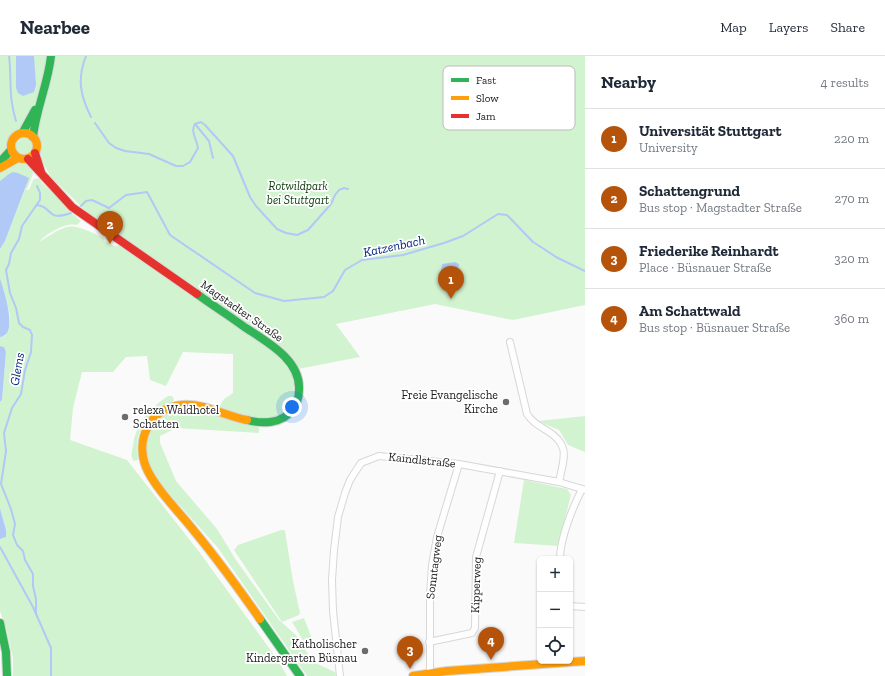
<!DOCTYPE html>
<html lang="en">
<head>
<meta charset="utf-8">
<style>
  body { margin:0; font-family:"Zilla Slab",serif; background:#f6f6f7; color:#1f2937 }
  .controls { position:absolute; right:12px; bottom:12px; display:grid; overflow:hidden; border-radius:6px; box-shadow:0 1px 3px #0004 }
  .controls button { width:36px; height:36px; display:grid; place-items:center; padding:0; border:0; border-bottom:1px solid #e0e1e3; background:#fff; color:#1f2937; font:20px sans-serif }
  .you { position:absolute; left:292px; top:351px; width:14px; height:14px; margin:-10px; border:3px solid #fff; border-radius:50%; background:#1a73e8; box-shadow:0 0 0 6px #1a73e833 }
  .badge { display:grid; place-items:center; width:26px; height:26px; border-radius:50%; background:#b45309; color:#fff; font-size:13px; font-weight:700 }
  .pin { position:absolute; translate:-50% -33px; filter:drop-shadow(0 1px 2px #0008) }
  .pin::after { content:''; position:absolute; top:21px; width:14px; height:12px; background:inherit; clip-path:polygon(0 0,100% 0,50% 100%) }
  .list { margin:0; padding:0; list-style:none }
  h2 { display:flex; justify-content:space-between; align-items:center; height:52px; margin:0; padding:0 16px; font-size:17px }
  h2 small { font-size:13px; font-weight:400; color:#747a83 }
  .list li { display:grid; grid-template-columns:26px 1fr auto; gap:12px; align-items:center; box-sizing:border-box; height:60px; padding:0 16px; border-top:1px solid #e0e1e3 }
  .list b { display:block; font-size:15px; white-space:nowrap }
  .list p { margin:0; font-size:13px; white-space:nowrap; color:#747a83 }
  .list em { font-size:13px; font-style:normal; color:#747a83 }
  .icon { flex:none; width:22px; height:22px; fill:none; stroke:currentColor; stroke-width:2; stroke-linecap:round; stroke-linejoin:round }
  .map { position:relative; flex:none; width:585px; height:620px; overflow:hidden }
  header { display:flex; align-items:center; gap:24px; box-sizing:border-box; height:56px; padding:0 20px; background:#fff; border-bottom:1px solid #e0e1e3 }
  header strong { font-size:19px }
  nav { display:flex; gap:22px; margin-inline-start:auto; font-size:14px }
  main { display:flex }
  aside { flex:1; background:#fff }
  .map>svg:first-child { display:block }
  .green { fill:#d2f3d0 }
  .water { fill:#b0c9f6 }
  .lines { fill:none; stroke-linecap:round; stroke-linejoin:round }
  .stream { stroke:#b0c9f6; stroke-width:2 }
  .street-casing { stroke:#d7d7d7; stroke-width:8 }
  .fast-casing { stroke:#d7d7d7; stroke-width:10 }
  .slow-casing { stroke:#d7d7d7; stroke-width:10 }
  .jam-casing { stroke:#d7d7d7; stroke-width:10 }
  .street { stroke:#fefefe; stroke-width:6 }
  .fast { stroke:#30b455; stroke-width:8 }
  .slow { stroke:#ff9f0a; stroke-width:8 }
  .jam { stroke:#e5322d; stroke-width:8 }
  .poi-dot { fill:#6c6c6d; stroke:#fff; stroke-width:1.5 }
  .labels { text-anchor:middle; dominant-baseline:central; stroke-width:3.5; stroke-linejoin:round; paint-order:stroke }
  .park-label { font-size:12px; font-style:italic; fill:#063906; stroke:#fff }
  .street-label { font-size:12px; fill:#202021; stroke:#fff }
  .poi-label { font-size:12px; fill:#202021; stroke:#fff; text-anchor:end }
  .water-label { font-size:13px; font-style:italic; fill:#00237d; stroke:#fff }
  .key { fill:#fff; stroke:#bcbcbc; stroke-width:1 }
  .key-label { font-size:11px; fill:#202021 }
</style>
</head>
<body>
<header>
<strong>Nearbee</strong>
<nav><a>Map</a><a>Layers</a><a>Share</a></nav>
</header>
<main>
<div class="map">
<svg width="585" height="620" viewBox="0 0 585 620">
  <rect width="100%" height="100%" fill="#fafafa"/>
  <g class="green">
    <polygon points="0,0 585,0 585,249 513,264 435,248 336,268 360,301 298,313 281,291 275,286 91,160 51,121 43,107 32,113 33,118 27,133 25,132 28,122 18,117 0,125"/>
    <path d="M36,122L40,123L43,126L40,125L71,155L70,156L81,165L77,169C65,166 46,178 39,186C71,166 69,166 104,182V185L107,187L108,186L114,190L120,189L272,294C279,300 288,308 292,317C300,336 291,359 270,362C252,366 235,357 219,351L224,343L233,337V298L183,296L166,330L150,324L147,300L126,301L113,316H82L73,352L70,384L127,404L200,497L277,603L287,620H13V602L7,575L0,555V483L6,481V474L0,452V346L2,344L6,296L4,291L0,290V281L5,280L10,267V259L0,222V193L5,185L25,133L29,134L33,124Z"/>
    <path d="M168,340H172L174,343L173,345C153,354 139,365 137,389C136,394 138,399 138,404L134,405C130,401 132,395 133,390C136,367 149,353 168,340Z"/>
    <path d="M187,353C212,355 234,366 259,371V377L176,372L160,380V387L176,425L217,473L236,504L279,564L296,579L313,606L335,616L336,620H307L218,492L157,424C136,391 145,358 187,353Z"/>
    <polygon points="585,360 585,396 568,389 559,374 538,365"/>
    <polygon points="524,424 567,433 571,439 558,490 514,487"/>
    <polygon points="281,474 284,474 285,475 293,525 300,557 299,559 282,566 234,494 238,489"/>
    <polygon points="304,562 314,588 307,591 292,566"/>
  </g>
  <g class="water">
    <polygon points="16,0 34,0 36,29 34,36 23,40 18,37 16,32"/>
    <polygon points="13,116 18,117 29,122 5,185 0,193 0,125 9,118"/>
    <polygon points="455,206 459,208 458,215 445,217 441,215 442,208"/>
    <circle cx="457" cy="223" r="5.5"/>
    <path d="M0,222C3,233 20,279 0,281Z"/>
    <polygon points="0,290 4,291 6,296 2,344 0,346"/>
    <polygon points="0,452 6,474 6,481 0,483"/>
  </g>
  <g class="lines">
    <g class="stream">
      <path d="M9,0C12,24 8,40 16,65"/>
      <path d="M86,0C77,23 80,39 91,61"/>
      <path d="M95,67L109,87L116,92L125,95L149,98L176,110H183L190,106L198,92C197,84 190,75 195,68L201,66L205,69L233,100L250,141L256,150L277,173L286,177L297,179L308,174L331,148L335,139L339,134L344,132L348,133"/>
      <polyline points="195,68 209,85 213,102"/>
      <path d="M37,149C54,151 45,166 71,157"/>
      <polyline points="81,150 86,145 92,144 109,152 126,139 147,136 170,179 255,237 284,245 324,241 333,235 345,214 362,204 403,199 444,187 463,180 498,158 507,159 533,186 544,193 556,201 585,215"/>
      <polyline points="0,491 33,551 51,592 51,620"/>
      <polyline points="36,558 36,543 33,530 33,518 25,504 23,495 17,489 13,479 15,468 11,453 1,428 6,395 4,377 12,352 21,338 25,314 31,296 32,279 30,274 23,271 19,267 16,252 10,237 6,214 9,208 11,197 19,183 22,170 40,144 40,137 37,130"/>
    </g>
    <defs>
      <g id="street">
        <path d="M510,286L527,358C532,366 538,369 546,374C571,389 564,401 559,426"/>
        <path d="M560,503C560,482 573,451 582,433"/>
        <polyline points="570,550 585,551"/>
        <polyline points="429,586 472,577 475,572 476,501 500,415"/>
        <polyline points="340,620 333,555 332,524 334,494 338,461 345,437 350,424 361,407 379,400 459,408 559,426 585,434"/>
        <polyline points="430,620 430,539 432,509 437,481 459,408"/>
      </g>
      <g id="fast">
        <polyline points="23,76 35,54"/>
        <path d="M33,81C36,53 48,28 51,0"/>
        <polyline points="0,106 11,94"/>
        <path d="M197,238C212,249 228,259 243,270C265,285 301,303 299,334C299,341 297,348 292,354C282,368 262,368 247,364"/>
        <polyline points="260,563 300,620"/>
        <polyline points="0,567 6,596 7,620"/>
      </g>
      <g id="slow">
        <circle cx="24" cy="90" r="13"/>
        <polyline points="0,112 18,102"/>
        <path d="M247,364C225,360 205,347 182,349C150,352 135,383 146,411C154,431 181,458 195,476C218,504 239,533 260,563"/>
        <polyline points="413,620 447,615 585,605"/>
      </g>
      <g id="jam">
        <polyline points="35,97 41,116"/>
        <polyline points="28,103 72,151 197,238"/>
      </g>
    </defs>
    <use href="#street" class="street-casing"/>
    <use href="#fast" class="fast-casing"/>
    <use href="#slow" class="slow-casing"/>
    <use href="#jam" class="jam-casing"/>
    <use href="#street" class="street"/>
    <use href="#fast" class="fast"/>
    <use href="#slow" class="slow"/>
    <use href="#jam" class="jam"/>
  </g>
  <g class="poi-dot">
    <circle cx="506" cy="346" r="4"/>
    <circle cx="125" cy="361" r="4"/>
    <circle cx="365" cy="595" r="4"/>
  </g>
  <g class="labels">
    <g class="park-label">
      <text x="298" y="130">Rotwildpark<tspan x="298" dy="14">bei Stuttgart</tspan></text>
    </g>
    <g class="street-label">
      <text transform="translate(242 255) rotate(35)">Magstadter Straße</text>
      <text transform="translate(422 404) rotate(6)">Kaindlstraße</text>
      <text transform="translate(434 511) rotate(-83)">Sonntagweg</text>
      <text transform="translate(476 529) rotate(-88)">Kipperweg</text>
    </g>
    <g class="poi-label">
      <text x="498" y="339">Freie Evangelische<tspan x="498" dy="14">Kirche</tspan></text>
      <text x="133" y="354" text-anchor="start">relexa Waldhotel<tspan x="133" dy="14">Schatten</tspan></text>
      <text x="357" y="588">Katholischer<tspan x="357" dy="14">Kindergarten Büsnau</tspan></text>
    </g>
    <g class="water-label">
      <text transform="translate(394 190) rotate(-12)">Katzenbach</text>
      <text transform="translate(17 313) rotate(-80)">Glems</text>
    </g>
  </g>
  <rect x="443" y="10" width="132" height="64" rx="6" class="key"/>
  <rect x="451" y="22" width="18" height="4" fill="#30b455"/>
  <rect x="451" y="40" width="18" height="4" fill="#ff9f0a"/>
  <rect x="451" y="58" width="18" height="4" fill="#e5322d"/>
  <g class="key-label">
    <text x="476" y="28">Fast</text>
    <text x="476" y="46">Slow</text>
    <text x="476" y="64">Jam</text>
  </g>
</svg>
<div class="controls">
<button>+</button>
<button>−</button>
<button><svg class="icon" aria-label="locate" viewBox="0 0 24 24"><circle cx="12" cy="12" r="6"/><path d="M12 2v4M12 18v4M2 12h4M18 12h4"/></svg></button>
</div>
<div class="you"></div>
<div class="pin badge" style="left:451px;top:243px">1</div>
<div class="pin badge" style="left:110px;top:188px">2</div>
<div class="pin badge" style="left:410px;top:613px">3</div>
<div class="pin badge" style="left:491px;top:604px">4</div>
</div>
<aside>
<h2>Nearby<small>4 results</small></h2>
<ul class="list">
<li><span class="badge">1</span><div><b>Universität Stuttgart</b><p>University</p></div><em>220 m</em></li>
<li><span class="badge">2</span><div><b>Schattengrund</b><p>Bus stop · Magstadter Straße</p></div><em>270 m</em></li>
<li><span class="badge">3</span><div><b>Friederike Reinhardt</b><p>Place · Büsnauer Straße</p></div><em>320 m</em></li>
<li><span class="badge">4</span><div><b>Am Schattwald</b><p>Bus stop · Büsnauer Straße</p></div><em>360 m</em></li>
</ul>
</aside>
</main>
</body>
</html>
